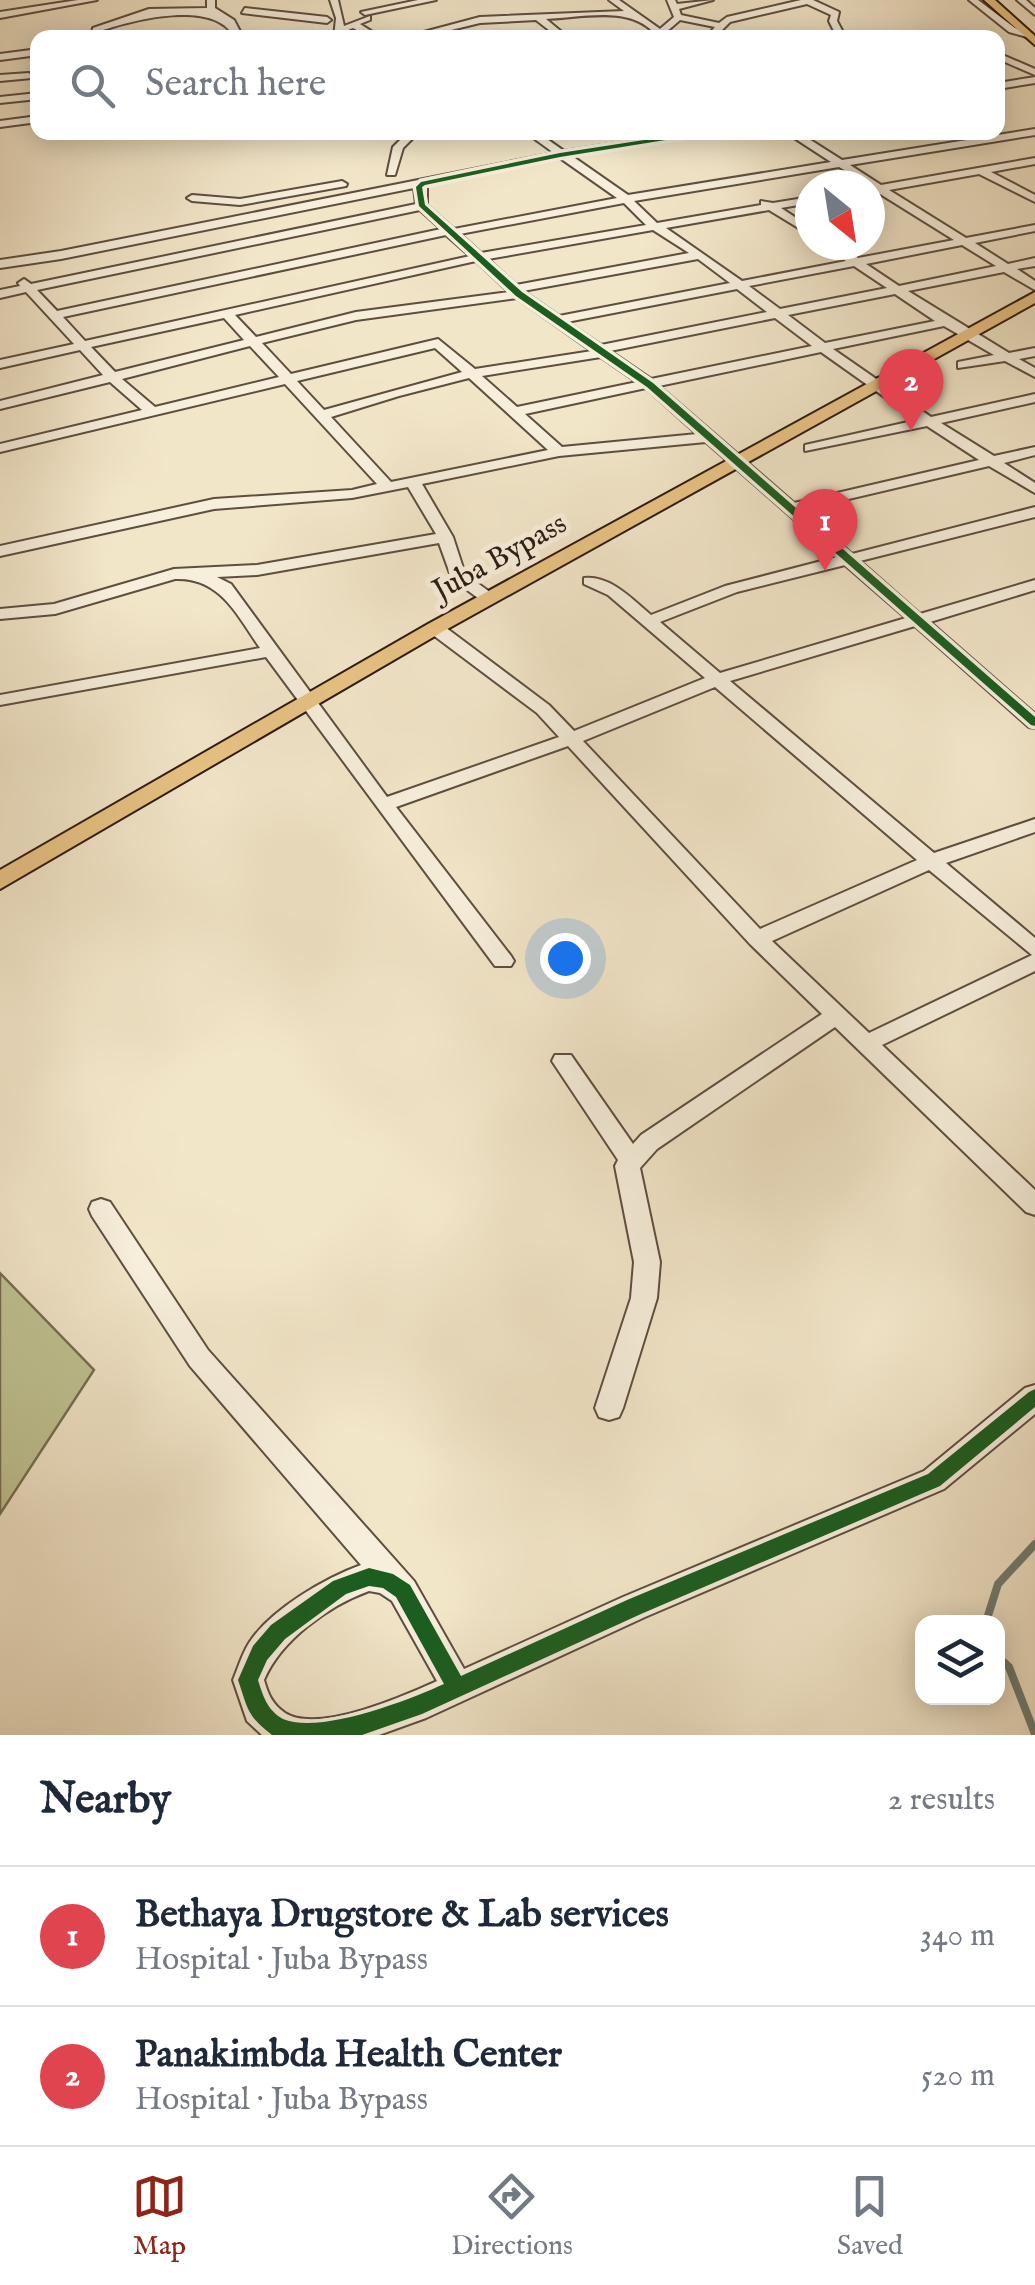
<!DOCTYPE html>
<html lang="en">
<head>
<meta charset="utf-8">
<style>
  body { margin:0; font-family:"IM FELL English",serif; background:#f6f6f7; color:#1f2937 }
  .controls { position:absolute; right:30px; bottom:30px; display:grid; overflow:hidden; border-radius:20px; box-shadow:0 5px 25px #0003 }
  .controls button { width:90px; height:90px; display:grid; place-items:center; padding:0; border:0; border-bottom:2px solid #e0e1e3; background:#fff; color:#1f2937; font:50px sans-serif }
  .compass { position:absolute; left:795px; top:170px; width:90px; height:90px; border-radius:50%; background:#fff; box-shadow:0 5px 25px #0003; rotate:150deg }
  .you { position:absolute; left:565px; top:958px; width:35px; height:35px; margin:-25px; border:8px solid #fff; border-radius:50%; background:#1a73e8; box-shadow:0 0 0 15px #1a73e833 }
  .badge { display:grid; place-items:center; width:65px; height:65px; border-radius:50%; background:#8f2418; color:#fff; font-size:32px; font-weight:700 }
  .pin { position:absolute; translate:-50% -82px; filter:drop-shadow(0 2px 5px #0008) }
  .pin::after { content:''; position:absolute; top:52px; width:35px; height:30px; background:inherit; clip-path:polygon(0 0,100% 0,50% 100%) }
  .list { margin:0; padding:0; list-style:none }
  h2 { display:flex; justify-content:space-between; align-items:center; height:130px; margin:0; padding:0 40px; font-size:42px }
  h2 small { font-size:32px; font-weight:400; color:#747a83 }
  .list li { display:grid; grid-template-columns:65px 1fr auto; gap:30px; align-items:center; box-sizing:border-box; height:140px; padding:0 40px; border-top:2px solid #e0e1e3 }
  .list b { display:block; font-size:38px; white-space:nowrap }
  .list p { margin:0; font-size:32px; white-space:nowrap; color:#747a83 }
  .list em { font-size:32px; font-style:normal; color:#747a83 }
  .icon { flex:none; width:55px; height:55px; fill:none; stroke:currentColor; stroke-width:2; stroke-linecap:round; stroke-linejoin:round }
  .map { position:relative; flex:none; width:1035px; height:1735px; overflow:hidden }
  .search { position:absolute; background:#fff; box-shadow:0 5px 25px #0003; left:30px; right:30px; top:30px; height:110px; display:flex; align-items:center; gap:25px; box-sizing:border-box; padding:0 35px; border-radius:20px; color:#747a83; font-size:38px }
  .sheet { height:410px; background:#fff }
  nav { display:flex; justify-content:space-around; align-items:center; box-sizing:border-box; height:140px; border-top:2px solid #e0e1e3; background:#fff; font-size:28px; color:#747a83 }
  nav a { display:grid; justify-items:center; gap:5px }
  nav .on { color:#8f2418 }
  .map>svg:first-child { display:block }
  .green { fill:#c0c393; stroke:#766f52; stroke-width:2.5 }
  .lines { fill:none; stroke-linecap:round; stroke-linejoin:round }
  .stream { stroke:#6f7e74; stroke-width:8 }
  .minor-casing { stroke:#5e4e40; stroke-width:4 }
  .major-casing { stroke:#2d1b12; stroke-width:4 }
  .minor { fill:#f7efdc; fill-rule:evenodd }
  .major { fill:#e9c384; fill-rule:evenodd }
  .cycleway-casing { stroke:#f7efdc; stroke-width:7 }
  .cycleway { fill:#1b5e20; fill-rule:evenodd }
  .labels { text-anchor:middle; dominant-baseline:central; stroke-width:10; stroke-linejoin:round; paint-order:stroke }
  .street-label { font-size:30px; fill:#2d1b12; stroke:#f7efdc }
</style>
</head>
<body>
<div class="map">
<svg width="1035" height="1735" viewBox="0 0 1035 1735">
  <rect width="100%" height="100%" fill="#f2e6c9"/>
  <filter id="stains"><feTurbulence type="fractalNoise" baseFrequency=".002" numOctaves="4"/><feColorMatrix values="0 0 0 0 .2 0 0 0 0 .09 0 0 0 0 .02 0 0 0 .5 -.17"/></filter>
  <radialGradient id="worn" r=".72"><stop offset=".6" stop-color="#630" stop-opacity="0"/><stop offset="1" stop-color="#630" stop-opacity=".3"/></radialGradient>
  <polygon class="green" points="0,1273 94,1370 0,1514"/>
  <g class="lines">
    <g class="stream">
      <polyline points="986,1622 998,1584 1035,1544"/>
      <polyline points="998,1657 1009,1667 1035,1734"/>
    </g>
    <defs>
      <g id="minor">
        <polygon points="78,0 97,0 0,18 0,12"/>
        <path d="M207,0H215V8L234,20L242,35L250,38H203L233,35C212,0 136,19 100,31L99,38H91L93,28L149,9L207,8Z"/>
        <polygon points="330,0 338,0 344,26 370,16 370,20 360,24 382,38 371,38 353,28 343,32 342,38 334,38 336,18"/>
        <polygon points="418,0 436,0 365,15 361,12"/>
        <path d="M609,0H619L660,29L674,17L667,0H675L677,4L713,0L679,9L681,15L719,23L727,17L801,0H813L839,12L837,21L845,36L833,38L836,35L829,21L831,15L807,4L730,22L714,38H705L715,27L680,20L664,34L666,38H648L654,33C629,5 580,18 546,19L569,38H559L536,20L480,23L418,38H401L480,17L624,11Z"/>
        <polygon points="969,0 978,0 1015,28 1031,34 1027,37 1009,32"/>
        <polygon points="1017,0 1026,0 1035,8 1035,15"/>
        <polygon points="245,8 327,17 331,20 327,23 242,13"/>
        <polygon points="38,49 38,55 0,60 0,54"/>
        <polygon points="998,53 1035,69 1035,75 998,59"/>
        <polygon points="29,73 32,78 0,81 0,75"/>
        <polygon points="1035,77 1035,83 998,89 998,83"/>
        <polygon points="38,93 38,99 0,103 0,97"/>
        <polygon points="38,116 38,122 0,127 0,121"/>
        <path d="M1035,129V135L850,165L881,185L1035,158V164L991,172L1035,195V202L979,174L889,190L966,238L1035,225V231L975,243L1008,264L1035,258V266L1017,269L1035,281V290L1004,272L908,291L1009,353L1035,348V356L1019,359L1035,368V377L1005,361L958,368V362L994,355L944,326L833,349L931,417L1035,394V402L941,423L994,456L1035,447V455L1004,463L1035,483V493L989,466L802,510L852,554L1035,507V517L860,561L920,614L1035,580V590L930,622L1035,714V728L1029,727L915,626L730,681L934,853L1035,819V832L946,863L1035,938V971L882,1045L1035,1190V1215L1026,1212L835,1027L657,1149L640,1168L660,1262L657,1298L623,1408L619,1417L609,1420L599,1417L595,1408L631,1298L634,1262L615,1166L618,1160L552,1061L555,1055H571L633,1144L641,1135L822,1014L750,944L568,746L396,807L511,956L514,961L511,966H495L266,657L0,705V695L260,648C237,615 220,577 175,579L55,614L0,619V609L54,604L174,569L257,565L436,534L408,487L352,498L214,509L0,556V546L214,499L352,490L377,484L285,384L0,452V444L142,410L110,382L0,409V401L103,375L80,350L0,368V360L74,344L26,292L0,298V290L20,286L18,283L24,279L31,284L416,204L414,188L61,259L0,268V260L61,251L554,153L525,132H537L564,151L689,132H717L572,156L628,195L831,162L785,132H798L842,160ZM560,158L617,198L454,229L427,205V185ZM839,167L870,185V191L877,192L954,240L858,258L838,245H824L846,261L742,281L666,228L769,210L810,235V227L781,208L810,203V197L773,203L761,201V205L657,223L634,201ZM624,203L646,225L481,253L460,234ZM420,210L441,229L57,311L37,290ZM653,230L689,253L516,285L488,259ZM446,235L470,256L85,341L63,317ZM962,245L996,266L899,286L866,264ZM698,259L730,283L559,316L523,291ZM476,261L509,292L356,312L256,337L235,315ZM854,266L887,288L780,309L749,286ZM737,289L767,312L601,345L567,322ZM895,294L935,321L825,343L788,315ZM517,298L592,351L475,369L438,339L291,374L262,343L356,320ZM224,318L244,340L115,372L91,347ZM775,318L812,346L651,379L610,351ZM250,346L279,377L155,407L122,379ZM435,348L462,372L324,410L297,381ZM821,352L917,420L805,445V451L927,426L979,460L794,503L659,386ZM601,357L637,382L517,407L482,376ZM469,378L548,450L391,482L331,417L399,396ZM646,388L697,434L562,447L525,414ZM706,442L837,557L725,586L651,615C632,599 610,575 584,578V584L608,595L705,678L574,731L549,705L441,624H429V632L537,713L559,737L387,797L231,584L217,577L257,575L439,543L452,579L482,601H494V595L465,574L453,537L422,484L559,456ZM845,565L906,618L720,673L660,622L737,592ZM715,687L917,860L760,929L583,741ZM929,870L1032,955L869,1033L772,941Z"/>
        <polygon points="408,132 419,132 403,148 395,175 387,175 393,147"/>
        <polygon points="342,181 347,184 346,186 240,205 192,201 187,198 192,195 240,199"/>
        <path d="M101,1199L110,1202L208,1350L414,1581L464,1669L623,1597L924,1471L1025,1388L1035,1385V1414L944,1489L645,1617L426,1718L379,1735H262L247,1721L233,1680C238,1668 242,1654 249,1643C270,1610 325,1578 361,1565L190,1366L92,1216L89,1209L92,1202ZM369,1591L380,1593L392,1601L437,1681C404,1696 318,1734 285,1713C272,1704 268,1694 264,1680C281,1640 328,1606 369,1591Z"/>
      </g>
      <g id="major">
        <polygon points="984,0 995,0 1035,36 1035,45"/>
        <polygon points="1035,292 1035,303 442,632 0,889 0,870 428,624"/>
      </g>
    </defs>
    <use href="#minor" class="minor-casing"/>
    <use href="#major" class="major-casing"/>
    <use href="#minor" class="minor"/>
    <use href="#major" class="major"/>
    <defs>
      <g id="cycleway">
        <polygon points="696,132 715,132 560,157 425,185 422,187 425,205 522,292 653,383 1035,717 1035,726 1031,725 647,387 516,296 419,206 416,187 421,182 560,153"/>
        <path d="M1035,1389V1407L940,1486L641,1614L422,1714L362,1735H272C247,1716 248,1709 238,1680L253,1646L271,1625L333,1581L369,1568L393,1574L410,1585L461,1676L627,1600L928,1474L1029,1392ZM369,1586L383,1588L396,1597L444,1684C409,1700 319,1735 283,1719C267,1710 263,1696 258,1680L267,1660L285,1639L346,1594Z"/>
      </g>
    </defs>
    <use href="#cycleway" class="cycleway-casing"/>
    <use href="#cycleway" class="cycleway"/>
  </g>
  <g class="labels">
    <g class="street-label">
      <text transform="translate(500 558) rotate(-29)">Juba Bypass</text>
    </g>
  </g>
  <rect width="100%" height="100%" filter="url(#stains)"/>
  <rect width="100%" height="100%" fill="url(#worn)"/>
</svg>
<div class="controls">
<button><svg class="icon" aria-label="layers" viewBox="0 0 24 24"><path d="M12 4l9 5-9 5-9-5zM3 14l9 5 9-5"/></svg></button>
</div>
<svg class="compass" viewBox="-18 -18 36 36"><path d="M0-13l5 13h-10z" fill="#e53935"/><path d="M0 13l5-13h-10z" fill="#747a83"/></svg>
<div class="you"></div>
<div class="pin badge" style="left:825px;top:571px;background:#e0444e">1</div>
<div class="pin badge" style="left:911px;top:431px;background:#e0444e">2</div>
<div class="search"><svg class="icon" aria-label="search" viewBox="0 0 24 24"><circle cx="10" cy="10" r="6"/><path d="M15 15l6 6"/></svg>Search here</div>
</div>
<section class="sheet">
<h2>Nearby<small>2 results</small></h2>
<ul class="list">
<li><span class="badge" style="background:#e0444e">1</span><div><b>Bethaya Drugstore &amp; Lab services</b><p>Hospital · Juba Bypass</p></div><em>340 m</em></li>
<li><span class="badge" style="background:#e0444e">2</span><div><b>Panakimbda Health Center</b><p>Hospital · Juba Bypass</p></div><em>520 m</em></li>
</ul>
</section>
<nav>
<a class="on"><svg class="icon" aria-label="map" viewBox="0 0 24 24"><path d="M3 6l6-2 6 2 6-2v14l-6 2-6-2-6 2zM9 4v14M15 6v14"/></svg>Map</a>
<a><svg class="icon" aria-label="directions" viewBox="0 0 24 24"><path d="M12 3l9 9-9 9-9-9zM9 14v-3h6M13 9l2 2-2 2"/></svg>Directions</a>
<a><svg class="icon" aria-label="saved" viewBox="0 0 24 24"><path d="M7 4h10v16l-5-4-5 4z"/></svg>Saved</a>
</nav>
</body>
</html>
